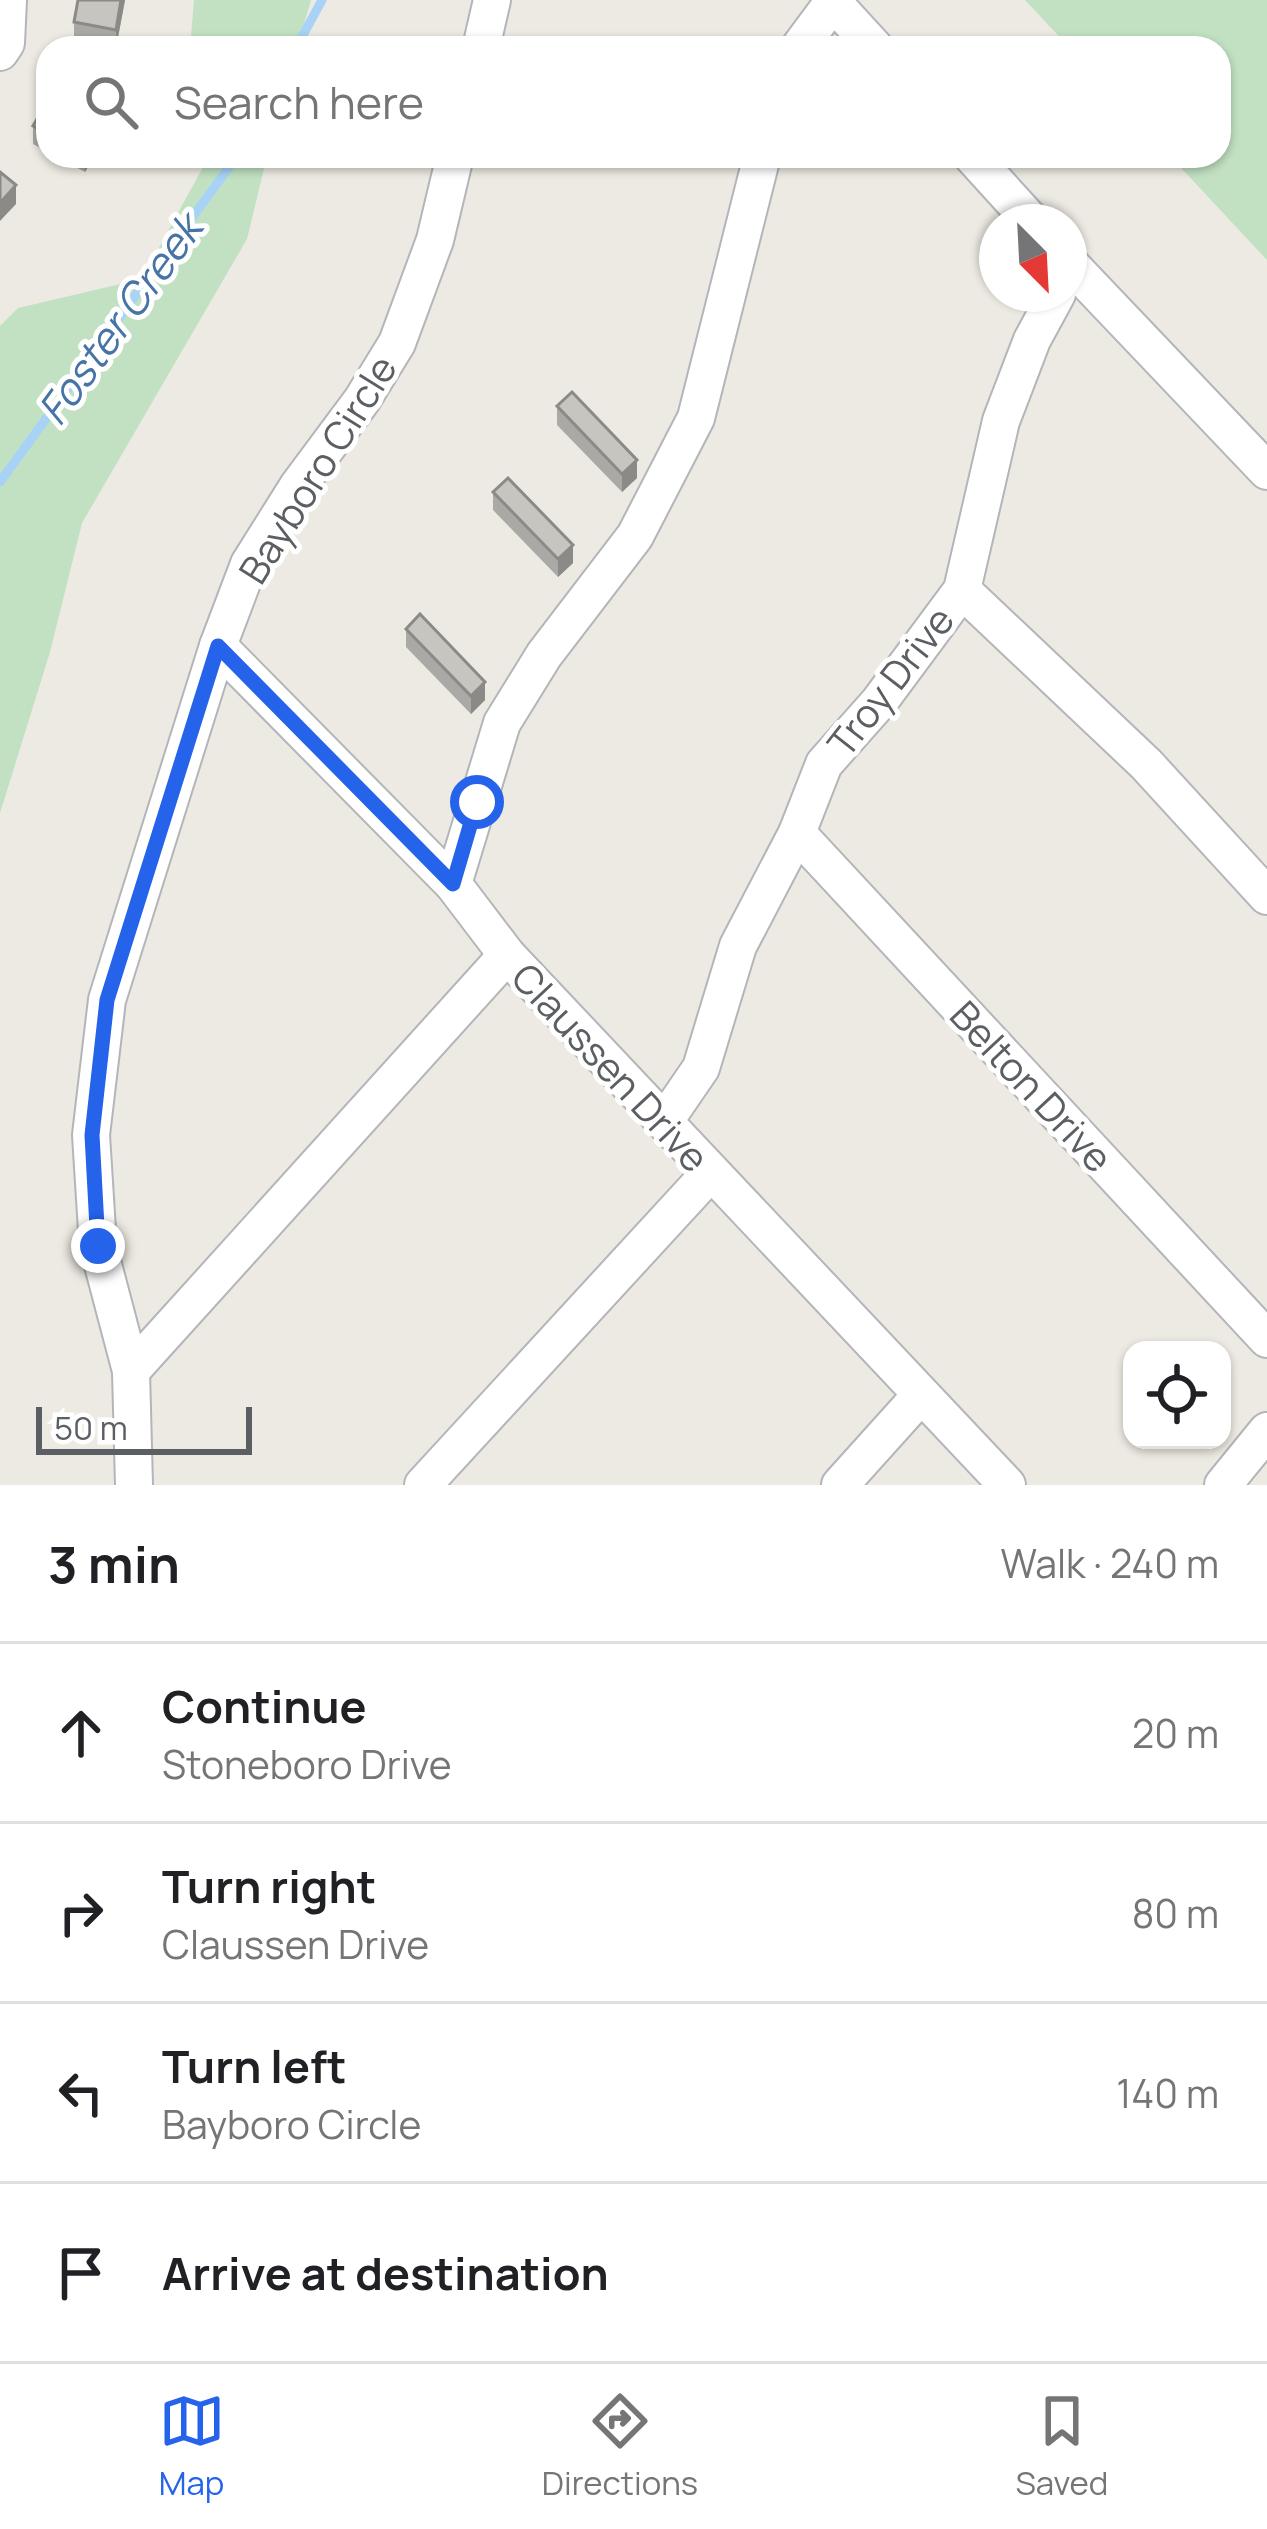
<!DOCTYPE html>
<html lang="en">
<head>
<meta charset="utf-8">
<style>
  body { margin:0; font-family:Manrope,sans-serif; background:#f6f6f6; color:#202124 }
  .controls { position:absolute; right:36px; bottom:36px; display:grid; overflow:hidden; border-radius:24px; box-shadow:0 3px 9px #0004 }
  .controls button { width:108px; height:108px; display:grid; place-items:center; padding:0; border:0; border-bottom:3px solid #e0e0e0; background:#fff; color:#202124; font:60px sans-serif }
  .compass { position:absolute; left:979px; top:204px; width:108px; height:108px; border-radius:50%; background:#fff; box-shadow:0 3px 9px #0004; rotate:156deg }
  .scale { position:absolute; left:36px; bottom:30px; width:216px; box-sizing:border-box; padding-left:12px; border:6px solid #5b5e62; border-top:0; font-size:33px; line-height:42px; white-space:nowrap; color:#5b5e62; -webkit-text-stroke:9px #fff; paint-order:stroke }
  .stop { position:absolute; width:36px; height:36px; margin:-27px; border:9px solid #2563eb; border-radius:50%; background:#fff }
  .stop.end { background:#2563eb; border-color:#fff; box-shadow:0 3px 12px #0008 }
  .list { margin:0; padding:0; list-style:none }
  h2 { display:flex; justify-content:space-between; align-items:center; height:156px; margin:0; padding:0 48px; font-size:51px }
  h2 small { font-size:39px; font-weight:400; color:#757577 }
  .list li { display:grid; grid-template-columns:78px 1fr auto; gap:36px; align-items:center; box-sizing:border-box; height:180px; padding:0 48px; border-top:3px solid #e0e0e0 }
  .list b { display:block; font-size:45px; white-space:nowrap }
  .list p { margin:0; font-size:39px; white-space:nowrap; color:#757577 }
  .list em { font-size:39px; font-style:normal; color:#757577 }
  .icon { flex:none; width:66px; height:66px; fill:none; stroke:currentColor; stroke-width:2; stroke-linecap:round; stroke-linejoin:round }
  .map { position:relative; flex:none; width:1267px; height:1485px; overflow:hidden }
  .search { position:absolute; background:#fff; box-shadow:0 3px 9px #0004; left:36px; right:36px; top:36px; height:132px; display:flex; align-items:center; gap:30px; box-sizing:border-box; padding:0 42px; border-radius:36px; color:#757577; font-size:45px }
  .sheet { height:876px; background:#fff }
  nav { display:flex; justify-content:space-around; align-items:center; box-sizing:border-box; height:168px; border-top:3px solid #e0e0e0; background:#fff; font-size:33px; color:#757577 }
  nav a { display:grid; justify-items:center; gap:6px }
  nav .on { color:#2563eb }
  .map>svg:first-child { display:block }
  .green { fill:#c1e1c2 }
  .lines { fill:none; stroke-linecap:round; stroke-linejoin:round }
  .stream { stroke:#a8d3f6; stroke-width:9 }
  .minor-casing { stroke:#b3b5b9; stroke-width:40 }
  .minor { stroke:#fff; stroke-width:36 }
  .wall { fill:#aba9a5 }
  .shaded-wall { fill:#8b8a86 }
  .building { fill:#c7c5c0; stroke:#8b8a86; stroke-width:3 }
  .route { stroke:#2563eb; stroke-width:15 }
  .labels { text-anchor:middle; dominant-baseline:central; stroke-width:10; stroke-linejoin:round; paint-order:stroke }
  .street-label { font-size:39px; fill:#5b5e62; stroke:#fff }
  .water-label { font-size:42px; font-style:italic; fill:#4774a6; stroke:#fff }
</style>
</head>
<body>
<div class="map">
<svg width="1267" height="1485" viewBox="0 0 1267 1485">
  <rect width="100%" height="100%" fill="#eceae2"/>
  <g class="green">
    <polygon points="194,0 311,0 297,48 190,48"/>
    <polygon points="1025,0 1267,0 1267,260 1170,156 1219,156 1219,48 1070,48"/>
    <polygon points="209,156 267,156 247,239 82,523 50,652 0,813 0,326 18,308 142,279"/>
  </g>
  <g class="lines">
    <g class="stream">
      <polyline points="296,48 322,0"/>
      <polyline points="0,482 237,156"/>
    </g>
    <defs>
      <g id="minor">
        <polyline points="831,0 875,48"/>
        <polyline points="481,48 492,0"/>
        <polyline points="799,48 833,2"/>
        <polyline points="0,52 6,43 8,0"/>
        <polyline points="972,156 1032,222"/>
        <polyline points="1069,263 1267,471"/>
        <polyline points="962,590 1146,764 1267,896"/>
        <polyline points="218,646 453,884 507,955 1007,1485"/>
        <polyline points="797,833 1267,1339"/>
        <polyline points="453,884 502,723 544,655 635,536 696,418 762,156"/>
        <polyline points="664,1122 701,1068 738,946 797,833 824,764 879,702 962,590 1001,421 1032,340 1057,294"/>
        <polyline points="131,1371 507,955"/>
        <polyline points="134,1485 131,1371 98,1246 91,1135 107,1000 218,646 249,564 298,486 362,400 397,343 435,240 455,156"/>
        <polyline points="423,1485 710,1173"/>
        <polyline points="840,1485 921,1395"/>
        <polyline points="1223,1485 1267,1431"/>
      </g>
    </defs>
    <use href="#minor" class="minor-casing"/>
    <use href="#minor" class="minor"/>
  </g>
  <g class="wall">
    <polygon points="78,0 125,0 116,48 74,41 74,22"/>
    <polygon points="48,94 48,152 33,144 33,126 38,117 38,104"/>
    <polygon points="55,156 94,156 85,172"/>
    <polygon points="557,406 637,478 622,492 557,425"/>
    <polygon points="493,492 573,563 558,577 493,510"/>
    <polygon points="406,629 485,700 471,714 406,647"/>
  </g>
  <g class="shaded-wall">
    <polygon points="121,0 125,0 116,48 116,30"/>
    <polygon points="85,156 94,156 85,172"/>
    <polygon points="16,185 16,204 0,221 0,203"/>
    <polygon points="637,460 637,478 622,492 622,474"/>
    <polygon points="573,545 573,563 558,577 558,559"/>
    <polygon points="485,682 485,700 471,714 471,696"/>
  </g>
  <g class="building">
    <polygon points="78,0 121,0 116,30 74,22"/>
    <polygon points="45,93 48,94 48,134 33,126 44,107 38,104"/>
    <polygon points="0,172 16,185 0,203"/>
    <polygon points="572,392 637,460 622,474 557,406"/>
    <polygon points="508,478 573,545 558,559 493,492"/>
    <polygon points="420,614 485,682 471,696 406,629"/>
  </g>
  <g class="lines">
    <polyline class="route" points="98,1246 92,1135 107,1000 218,646 453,884 477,802"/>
  </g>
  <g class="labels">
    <g class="street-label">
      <text transform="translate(317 469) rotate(-58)">Bayboro Circle</text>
      <text transform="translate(890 681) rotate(-52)">Troy Drive</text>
      <text transform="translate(611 1067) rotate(47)">Claussen Drive</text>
      <text transform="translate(1032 1086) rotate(47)">Belton Drive</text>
    </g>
    <g class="water-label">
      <text transform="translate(119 319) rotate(-54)">Foster Creek</text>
    </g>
  </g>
</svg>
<div class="controls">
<button><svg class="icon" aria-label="locate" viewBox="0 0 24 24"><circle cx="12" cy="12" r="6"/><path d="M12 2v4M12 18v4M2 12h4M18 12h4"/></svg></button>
</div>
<svg class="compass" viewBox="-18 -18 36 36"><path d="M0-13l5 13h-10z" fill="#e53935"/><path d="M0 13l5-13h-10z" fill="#757577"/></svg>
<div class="scale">50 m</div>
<div class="stop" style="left:477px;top:802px"></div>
<div class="stop end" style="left:98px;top:1246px"></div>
<div class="search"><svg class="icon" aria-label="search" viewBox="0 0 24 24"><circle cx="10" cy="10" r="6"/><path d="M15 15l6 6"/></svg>Search here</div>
</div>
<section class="sheet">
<h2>3 min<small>Walk · 240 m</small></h2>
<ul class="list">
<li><svg class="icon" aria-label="ahead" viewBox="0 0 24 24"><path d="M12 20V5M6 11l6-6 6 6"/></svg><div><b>Continue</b><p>Stoneboro Drive</p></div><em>20 m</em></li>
<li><svg class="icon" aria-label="right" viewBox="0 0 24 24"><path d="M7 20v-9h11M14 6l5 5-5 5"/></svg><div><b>Turn right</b><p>Claussen Drive</p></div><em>80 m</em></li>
<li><svg class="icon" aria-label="left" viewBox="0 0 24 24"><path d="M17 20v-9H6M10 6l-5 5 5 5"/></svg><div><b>Turn left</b><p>Bayboro Circle</p></div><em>140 m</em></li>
<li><svg class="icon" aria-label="arrive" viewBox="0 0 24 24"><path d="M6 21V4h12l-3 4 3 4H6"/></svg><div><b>Arrive at destination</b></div></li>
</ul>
</section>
<nav>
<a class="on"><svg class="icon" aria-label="map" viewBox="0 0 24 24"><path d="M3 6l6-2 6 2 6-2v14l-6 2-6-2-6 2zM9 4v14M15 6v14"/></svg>Map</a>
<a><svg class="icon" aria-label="directions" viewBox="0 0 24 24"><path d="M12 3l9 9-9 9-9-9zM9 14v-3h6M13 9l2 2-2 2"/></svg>Directions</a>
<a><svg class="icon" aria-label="saved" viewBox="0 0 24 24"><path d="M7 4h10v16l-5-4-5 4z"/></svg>Saved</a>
</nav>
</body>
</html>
